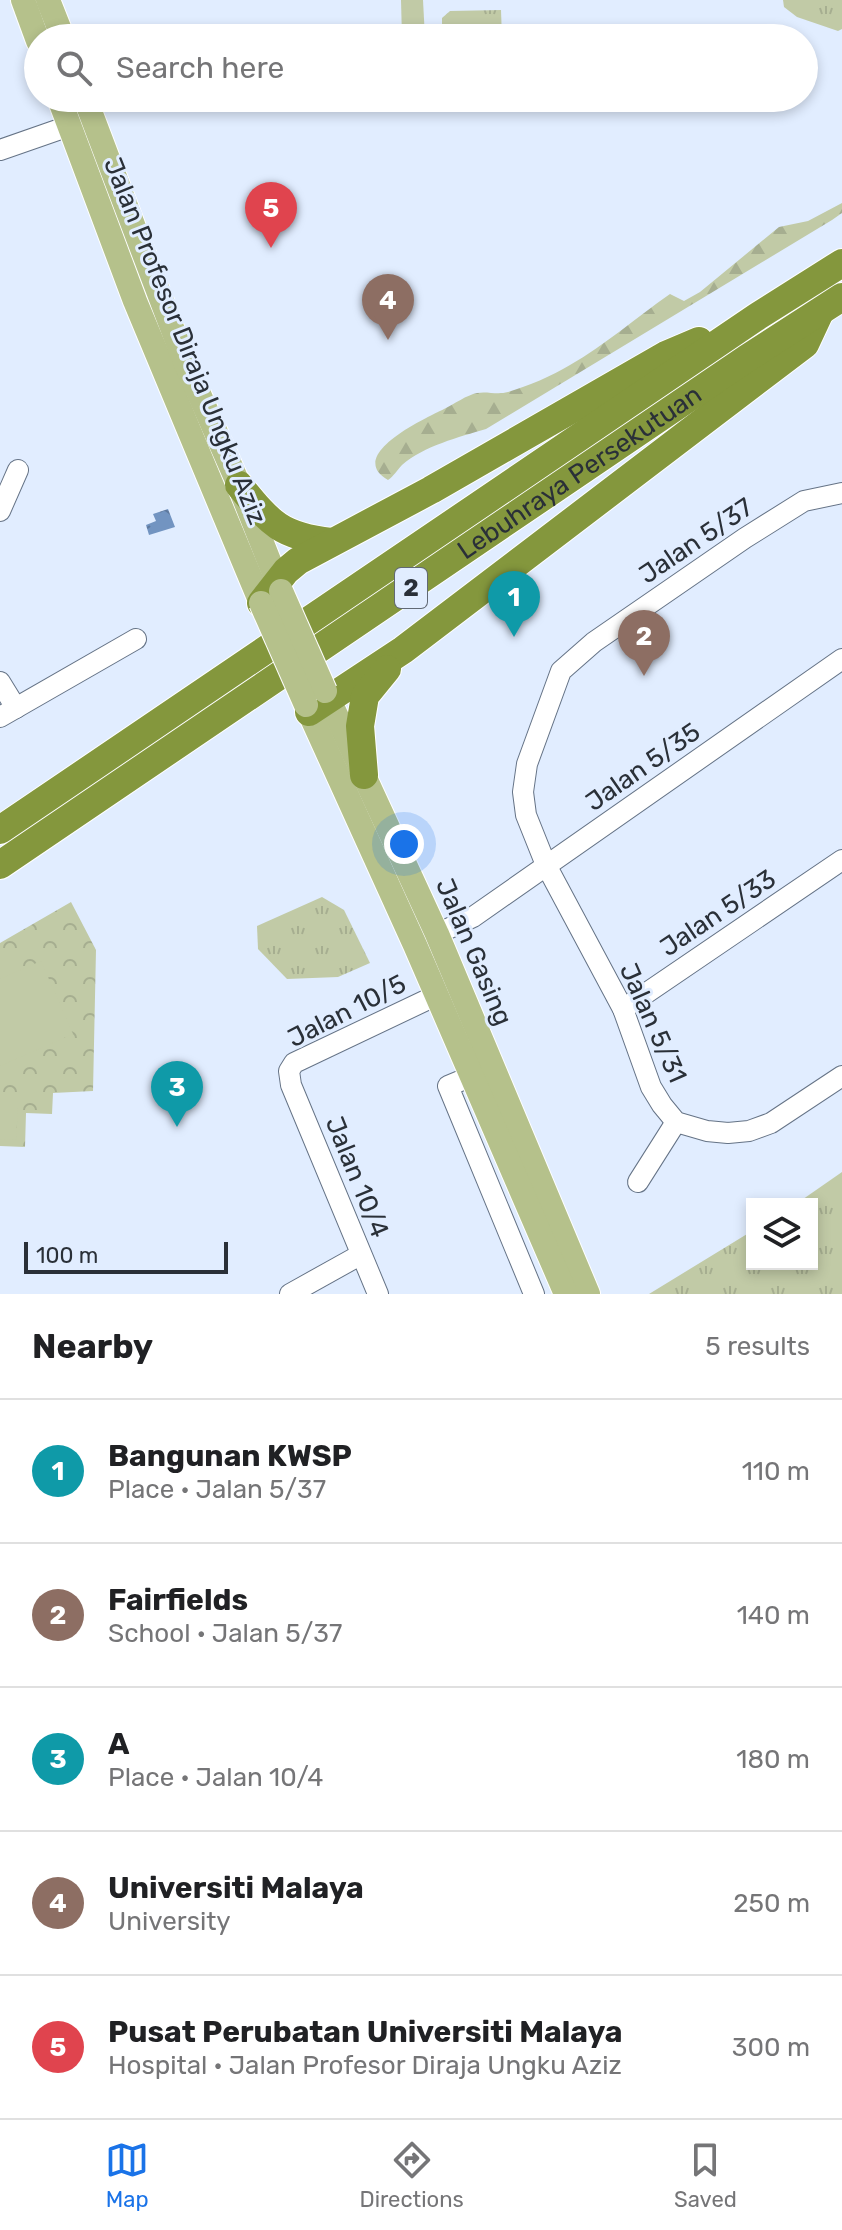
<!DOCTYPE html>
<html lang="en">
<head>
<meta charset="utf-8">
<style>
  body { margin:0; font-family:Rubik,sans-serif; background:#f6f6f6; color:#202124 }
  .controls { position:absolute; right:24px; bottom:24px; display:grid; overflow:hidden; border-radius:0px; box-shadow:0 4px 12px #0003 }
  .controls button { width:72px; height:72px; display:grid; place-items:center; padding:0; border:0; border-bottom:2px solid #e0e0e0; background:#fff; color:#202124; font:40px sans-serif }
  .scale { position:absolute; left:24px; bottom:20px; width:204px; box-sizing:border-box; padding-left:8px; border:4px solid #2a3038; border-top:0; font-size:22px; line-height:28px; white-space:nowrap; color:#2a3038; -webkit-text-stroke:6px #e1edff; paint-order:stroke }
  .you { position:absolute; left:404px; top:844px; width:28px; height:28px; margin:-20px; border:6px solid #fff; border-radius:50%; background:#1a73e8; box-shadow:0 0 0 12px #1a73e833 }
  .badge { display:grid; place-items:center; width:52px; height:52px; border-radius:50%; background:#1a73e8; color:#fff; font-size:26px; font-weight:700 }
  .pin { position:absolute; translate:-50% -66px; filter:drop-shadow(0 2px 4px #0008) }
  .pin::after { content:''; position:absolute; top:42px; width:28px; height:24px; background:inherit; clip-path:polygon(0 0,100% 0,50% 100%) }
  .list { margin:0; padding:0; list-style:none }
  h2 { display:flex; justify-content:space-between; align-items:center; height:104px; margin:0; padding:0 32px; font-size:34px }
  h2 small { font-size:26px; font-weight:400; color:#757577 }
  .list li { display:grid; grid-template-columns:52px 1fr auto; gap:24px; align-items:center; box-sizing:border-box; height:144px; padding:0 32px; border-top:2px solid #e0e0e0 }
  .list b { display:block; font-size:30px; white-space:nowrap }
  .list p { margin:0; font-size:26px; white-space:nowrap; color:#757577 }
  .list em { font-size:26px; font-style:normal; color:#757577 }
  .icon { flex:none; width:44px; height:44px; fill:none; stroke:currentColor; stroke-width:2; stroke-linecap:round; stroke-linejoin:round }
  .map { position:relative; flex:none; width:842px; height:1294px; overflow:hidden }
  .search { position:absolute; background:#fff; box-shadow:0 4px 12px #0003; left:24px; right:24px; top:24px; height:88px; display:flex; align-items:center; gap:20px; box-sizing:border-box; padding:0 28px; border-radius:44px; color:#757577; font-size:30px }
  .sheet { height:824px; background:#fff }
  nav { display:flex; justify-content:space-around; align-items:center; box-sizing:border-box; height:112px; border-top:2px solid #e0e0e0; background:#fff; font-size:22px; color:#757577 }
  nav a { display:grid; justify-items:center; gap:4px }
  nav .on { color:#1a73e8 }
  .map>svg:first-child { display:block }
  .grass { fill:url(#grass-tufts) }
  .forest { fill:url(#forest-firs) }
  .park { fill:url(#park-crowns) }
  .pitch { fill:#c1caa6 }
  .water { fill:url(#water-ripples) }
  .lines { fill:none; stroke-linecap:round; stroke-linejoin:round }
  .minor-casing { stroke:#657386; stroke-width:22 }
  .major-casing { stroke:#fff; stroke-width:26 }
  .highway-casing { stroke:#fff; stroke-width:30 }
  .minor { stroke:#fff; stroke-width:20 }
  .major { stroke:#b5c18b; stroke-width:24 }
  .highway { stroke:#84973d; stroke-width:28 }
  .major-bridge-casing { stroke:#fff; stroke-width:26; stroke-linecap:butt }
  .major-bridge { stroke:#b5c18b; stroke-width:24 }
  .labels { text-anchor:middle; dominant-baseline:central; stroke-width:6; stroke-linejoin:round; paint-order:stroke }
  .shield { fill:#e1edff; stroke:#616974; stroke-width:2 }
  .shield-label { font-size:24px; font-weight:bold; fill:#2a3038 }
  .street-label { font-size:26px; fill:#2a3038; stroke:#e1edff }
</style>
</head>
<body>
<div class="map">
<svg width="842" height="1294" viewBox="0 0 842 1294">
  <defs>
    <pattern id="grass-tufts" width="24" height="20" patternUnits="userSpaceOnUse" patternTransform="scale(2)"><rect width="24" height="20" fill="#c1caa6"/><path d="M3 7l-1-3M5 7V3M7 7l1-3M15 17l-1-3M17 17v-4M19 17l1-3" fill="none" stroke="#a6ae90"/></pattern>
    <pattern id="forest-firs" width="22" height="20" patternUnits="userSpaceOnUse" patternTransform="scale(2)"><rect width="22" height="20" fill="#c1caa6"/><path d="M5 1l3.5 6h-7zM16 11l3.5 6h-7z" fill="#a6ae90"/></pattern>
    <pattern id="park-crowns" width="20" height="18" patternUnits="userSpaceOnUse" patternTransform="scale(2)"><rect width="20" height="18" fill="#c1caa6"/><path d="M2 6a3 3 0 1 1 6 0M12 15a3 3 0 1 1 6 0" fill="none" stroke="#a6ae90"/></pattern>
    <pattern id="water-ripples" width="26" height="14" patternUnits="userSpaceOnUse" patternTransform="scale(2)"><rect width="26" height="14" fill="#7294c1"/><path d="M2 4q2-2 4 0t4 0M15 11q2-2 4 0t4 0" fill="none" stroke="#5e799e"/></pattern>
  </defs>
  <rect width="100%" height="100%" fill="#e1edff"/>
  <g class="grass">
    <polygon points="401,0 423,0 425,38 402,38"/>
    <polygon points="783,0 842,0 842,29 838,31 797,17 784,7"/>
    <polygon points="501,10 502,38 442,38 442,18 450,11"/>
    <polygon points="322,897 344,910 370,963 338,977 287,979 258,949 257,926"/>
    <polygon points="842,1172 842,1294 649,1294 752,1231 752,1264 812,1264 812,1204 796,1204"/>
  </g>
  <path class="forest" d="M842,203V213L832,220L486,429C459,437 424,446 402,465C397,470 394,476 388,480C344,455 428,417 444,409C454,404 467,395 477,393C487,391 497,395 508,392C528,386 552,376 570,365C605,345 637,317 670,294L684,301L700,292L779,227L808,221Z"/>
  <polygon class="park" points="71,902 96,950 93,1091 53,1093 52,1114 26,1113 25,1147 0,1146 0,943"/>
  <g class="pitch">
    <polygon points="41,961 73,1034 0,1066 0,979"/>
    <polygon points="0,1108 18,1109 16,1140 0,1139"/>
  </g>
  <polygon class="water" points="168,509 175,527 149,535 146,525 156,521 153,514"/>
  <g class="lines">
    <defs>
      <g id="minor">
        <polyline points="0,150 69,126"/>
        <polyline points="842,493 804,501 745,538 594,642 561,671 527,764 523,792 526,815 546,865 623,1009 651,1087 662,1105 676,1122 707,1131 728,1133 749,1131 771,1123 842,1076"/>
        <polyline points="0,511 18,470"/>
        <polyline points="0,682 16,708"/>
        <polyline points="0,717 136,639"/>
        <polyline points="437,934 473,917 842,659"/>
        <polyline points="623,1009 842,860"/>
        <polyline points="472,1076 448,1086 534,1294"/>
        <polyline points="638,1182 676,1122"/>
        <polyline points="290,1294 360,1255"/>
        <polyline points="378,1294 291,1085 289,1071 294,1063 437,995"/>
      </g>
      <g id="major">
        <polyline points="23,0 38,41"/>
        <polyline points="48,0 63,38"/>
        <polyline points="59,98 135,301 261,603"/>
        <polyline points="85,98 185,362 239,485 281,591"/>
        <polyline points="325,691 437,934 588,1294"/>
        <polyline points="306,705 415,945 566,1294"/>
      </g>
      <g id="highway">
        <path d="M239,485C270,523 280,536 331,542"/>
        <polyline points="261,603 286,571 298,561 431,490 666,355 699,341"/>
        <polyline points="309,712 403,650 805,344 819,314"/>
        <polyline points="364,775 360,726 365,696 387,669"/>
        <polyline points="0,830 758,316 842,263"/>
        <path id="s1" d="M0,865L746,359L842,297"/>
      </g>
    </defs>
    <use href="#minor" class="minor-casing"/>
    <use href="#major" class="major-casing"/>
    <use href="#highway" class="highway-casing"/>
    <use href="#minor" class="minor"/>
    <use href="#major" class="major"/>
    <use href="#highway" class="highway"/>
    <defs>
      <g id="major-bridge">
        <polyline points="281,591 325,691"/>
        <polyline points="261,603 306,705"/>
      </g>
    </defs>
    <use href="#major-bridge" class="major-bridge-casing"/>
    <use href="#major-bridge" class="major-bridge"/>
  </g>
  <g class="labels">
    <rect class="shield" x="395" y="568" width="32" height="40" rx="6"/>
    <g class="shield-label">
      <text x="411" y="588">2</text>
    </g>
    <g class="street-label">
      <text transform="translate(185 341) rotate(68)">Jalan Profesor Diraja Ungku Aziz</text>
      <text stroke="none"><textPath href="#s1" startOffset="700">Lebuhraya Persekutuan</textPath></text>
      <text transform="translate(696 541) rotate(-34)">Jalan 5/37</text>
      <text transform="translate(643 767) rotate(-35)">Jalan 5/35</text>
      <text transform="translate(718 913) rotate(-34)">Jalan 5/33</text>
      <text transform="translate(474 952) rotate(67)">Jalan Gasing</text>
      <text transform="translate(347 1011) rotate(-27)">Jalan 10/5</text>
      <text transform="translate(653 1023) rotate(66)">Jalan 5/31</text>
      <text transform="translate(357 1177) rotate(68)">Jalan 10/4</text>
    </g>
  </g>
</svg>
<div class="controls">
<button><svg class="icon" aria-label="layers" viewBox="0 0 24 24"><path d="M12 4l9 5-9 5-9-5zM3 14l9 5 9-5"/></svg></button>
</div>
<div class="scale">100 m</div>
<div class="you"></div>
<div class="pin badge" style="left:514px;top:637px;background:#0f9aa8">1</div>
<div class="pin badge" style="left:644px;top:676px;background:#8d6e63">2</div>
<div class="pin badge" style="left:177px;top:1127px;background:#0f9aa8">3</div>
<div class="pin badge" style="left:388px;top:340px;background:#8d6e63">4</div>
<div class="pin badge" style="left:271px;top:248px;background:#e0444e">5</div>
<div class="search"><svg class="icon" aria-label="search" viewBox="0 0 24 24"><circle cx="10" cy="10" r="6"/><path d="M15 15l6 6"/></svg>Search here</div>
</div>
<section class="sheet">
<h2>Nearby<small>5 results</small></h2>
<ul class="list">
<li><span class="badge" style="background:#0f9aa8">1</span><div><b>Bangunan KWSP</b><p>Place · Jalan 5/37</p></div><em>110 m</em></li>
<li><span class="badge" style="background:#8d6e63">2</span><div><b>Fairfields</b><p>School · Jalan 5/37</p></div><em>140 m</em></li>
<li><span class="badge" style="background:#0f9aa8">3</span><div><b>A</b><p>Place · Jalan 10/4</p></div><em>180 m</em></li>
<li><span class="badge" style="background:#8d6e63">4</span><div><b>Universiti Malaya</b><p>University</p></div><em>250 m</em></li>
<li><span class="badge" style="background:#e0444e">5</span><div><b>Pusat Perubatan Universiti Malaya</b><p>Hospital · Jalan Profesor Diraja Ungku Aziz</p></div><em>300 m</em></li>
</ul>
</section>
<nav>
<a class="on"><svg class="icon" aria-label="map" viewBox="0 0 24 24"><path d="M3 6l6-2 6 2 6-2v14l-6 2-6-2-6 2zM9 4v14M15 6v14"/></svg>Map</a>
<a><svg class="icon" aria-label="directions" viewBox="0 0 24 24"><path d="M12 3l9 9-9 9-9-9zM9 14v-3h6M13 9l2 2-2 2"/></svg>Directions</a>
<a><svg class="icon" aria-label="saved" viewBox="0 0 24 24"><path d="M7 4h10v16l-5-4-5 4z"/></svg>Saved</a>
</nav>
</body>
</html>
